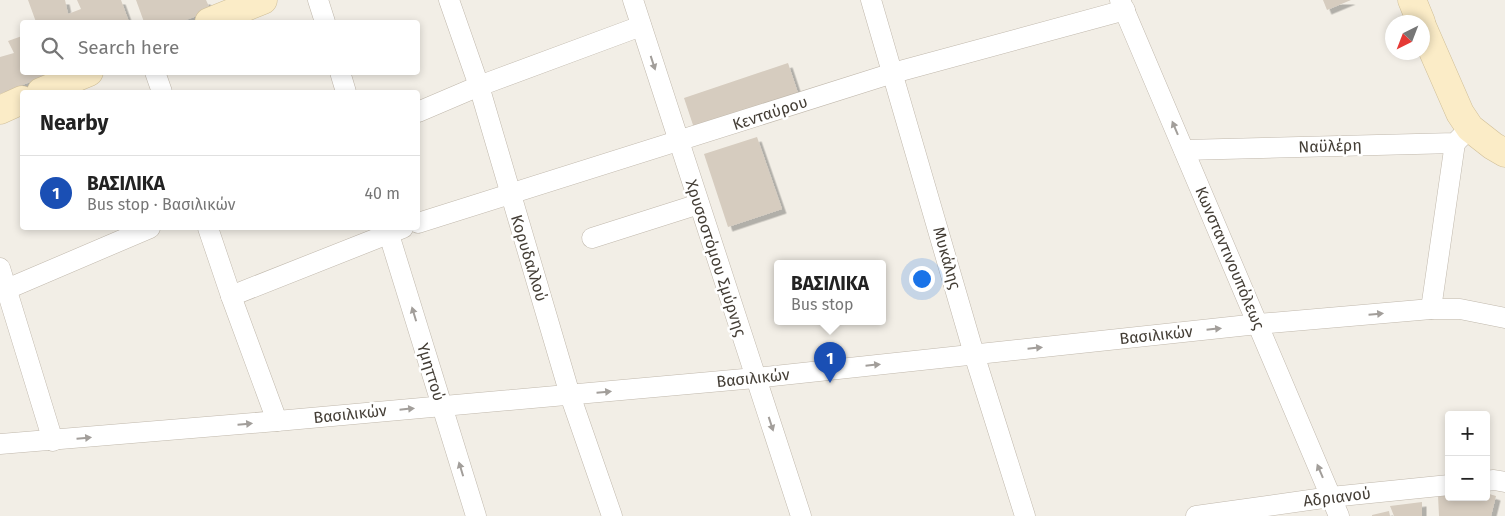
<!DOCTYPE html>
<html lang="en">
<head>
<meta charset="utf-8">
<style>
  body { margin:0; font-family:"Fira Sans",sans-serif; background:#f2f2f2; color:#222 }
  .controls { position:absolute; right:15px; bottom:15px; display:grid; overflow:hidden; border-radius:5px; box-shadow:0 2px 8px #0003 }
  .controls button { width:45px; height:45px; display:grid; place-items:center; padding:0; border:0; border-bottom:1px solid #e0e0e0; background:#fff; color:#222; font:25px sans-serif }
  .compass { position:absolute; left:1385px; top:15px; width:45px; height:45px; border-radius:50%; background:#fff; box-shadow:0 2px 8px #0003; rotate:222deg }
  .you { position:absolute; left:921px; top:278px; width:18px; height:18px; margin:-12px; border:4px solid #fff; border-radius:50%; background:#1a73e8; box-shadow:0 0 0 8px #1a73e833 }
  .badge { display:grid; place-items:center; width:32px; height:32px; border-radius:50%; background:#1a73e8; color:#fff; font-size:16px; font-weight:700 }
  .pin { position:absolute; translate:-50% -41px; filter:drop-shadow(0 1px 2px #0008) }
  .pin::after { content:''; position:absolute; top:26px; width:18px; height:15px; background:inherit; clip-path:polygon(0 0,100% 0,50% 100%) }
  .popup { position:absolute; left:774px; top:260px; width:112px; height:65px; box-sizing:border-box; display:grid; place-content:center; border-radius:5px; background:#fff; filter:drop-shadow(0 1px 4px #0005); font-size:16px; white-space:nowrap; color:#767676 }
  .popup b { font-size:19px; color:#222 }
  .popup::after { content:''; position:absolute; left:50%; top:100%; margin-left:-10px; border:10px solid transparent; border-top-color:#fff }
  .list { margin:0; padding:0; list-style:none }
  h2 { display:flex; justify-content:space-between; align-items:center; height:65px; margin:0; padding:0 20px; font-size:21px }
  h2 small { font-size:16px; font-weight:400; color:#767676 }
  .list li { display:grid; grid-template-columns:32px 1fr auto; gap:15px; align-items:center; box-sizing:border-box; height:75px; padding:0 20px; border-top:1px solid #e0e0e0 }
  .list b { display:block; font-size:19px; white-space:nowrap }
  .list p { margin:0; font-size:16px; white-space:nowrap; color:#767676 }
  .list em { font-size:16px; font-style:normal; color:#767676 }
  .icon { flex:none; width:28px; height:28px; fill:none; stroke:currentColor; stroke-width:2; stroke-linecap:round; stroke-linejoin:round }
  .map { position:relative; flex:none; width:1505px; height:516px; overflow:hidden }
  .search { position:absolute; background:#fff; box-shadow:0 2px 8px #0003; left:20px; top:20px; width:400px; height:55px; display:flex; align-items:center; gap:12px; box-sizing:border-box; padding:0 18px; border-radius:5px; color:#767676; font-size:19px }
  .panel { position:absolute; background:#fff; box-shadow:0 2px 8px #0003; left:20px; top:90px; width:400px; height:140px; border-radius:5px }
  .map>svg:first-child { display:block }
  .building { fill:#d6ccbf; filter:url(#shadow) }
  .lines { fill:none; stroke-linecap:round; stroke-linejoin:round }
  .street-casing { stroke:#c0b8ac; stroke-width:21 }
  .secondary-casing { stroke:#d0bf98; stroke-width:29 }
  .street { stroke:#fff; stroke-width:20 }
  .secondary { stroke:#fbecc7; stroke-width:28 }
  .oneway { fill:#a29e9a }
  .labels { text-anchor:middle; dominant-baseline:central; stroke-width:5; stroke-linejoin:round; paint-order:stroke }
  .street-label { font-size:16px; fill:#443e36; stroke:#fff }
</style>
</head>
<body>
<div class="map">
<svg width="1505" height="516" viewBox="0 0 1505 516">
  <defs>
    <filter id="shadow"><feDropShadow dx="4.5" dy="4.5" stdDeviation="0" flood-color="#0004"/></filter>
  </defs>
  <rect width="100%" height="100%" fill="#f2eee6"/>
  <g class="building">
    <polygon points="28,0 65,0 68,14 81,9 77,0 121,0 129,22 36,22"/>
    <polygon points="136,0 206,0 211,11 180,22 144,22"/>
    <polygon points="1323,0 1351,0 1327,10"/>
    <polygon points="22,36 22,72 55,72 0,94 0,57 14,53 8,41"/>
    <polygon points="788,63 798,93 694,128 684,98"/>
    <polygon points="757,137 782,209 728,227 704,154"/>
    <polygon points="1486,493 1496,496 1491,516 1439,516 1438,495 1449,494 1449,497 1486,497"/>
    <polygon points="1422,502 1422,516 1394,516 1390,506"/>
    <polygon points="1389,511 1390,516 1372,516 1372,515"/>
  </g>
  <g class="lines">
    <defs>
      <g id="street">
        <polyline points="318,0 325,22"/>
        <polyline points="449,0 479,86 570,395 612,516"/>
        <polyline points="633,0 801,516"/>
        <polyline points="871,0 974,354 1025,516"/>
        <polyline points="1120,0 1339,516"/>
        <polyline points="155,72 162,92"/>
        <polyline points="340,72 346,92"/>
        <polyline points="418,112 479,86 641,26"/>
        <polyline points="1184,150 1455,143 1470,128"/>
        <polyline points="418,223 893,73 1125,10"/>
        <polyline points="208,228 231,296 277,421"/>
        <polyline points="387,228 476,516"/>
        <polyline points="592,238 699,204"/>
        <polyline points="0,268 53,441"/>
        <polyline points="7,289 150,228"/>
        <polyline points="231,296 403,228"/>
        <polyline points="1431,309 1455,143"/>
        <polyline points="0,444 277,421 755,378 1258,324 1431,309 1460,309 1505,318"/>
        <polyline points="1486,481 1494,480 1505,482"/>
        <polyline points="1196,516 1331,497 1449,485"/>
      </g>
      <g id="secondary">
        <polyline points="1412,0 1421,22"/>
        <polyline points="209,22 263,0"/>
        <polyline points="1422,26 1460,113 1470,128 1493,146 1505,153"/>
        <polyline points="41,92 89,72"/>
        <polyline points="0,110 22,100"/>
      </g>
    </defs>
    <use href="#street" class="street-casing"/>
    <use href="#secondary" class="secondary-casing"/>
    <use href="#street" class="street"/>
    <use href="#secondary" class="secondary"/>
  </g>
  <defs><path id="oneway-solid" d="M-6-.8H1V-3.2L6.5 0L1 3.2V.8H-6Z" transform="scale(1.25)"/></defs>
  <g class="oneway">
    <use href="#oneway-solid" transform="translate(653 63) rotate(72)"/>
    <use href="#oneway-solid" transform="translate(1175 128) rotate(-113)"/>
    <use href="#oneway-solid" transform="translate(414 314) rotate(-107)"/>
    <use href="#oneway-solid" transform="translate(1376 314) rotate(-5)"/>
    <use href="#oneway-solid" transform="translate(1214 329) rotate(-6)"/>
    <use href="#oneway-solid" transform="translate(1035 348) rotate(-6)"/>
    <use href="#oneway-solid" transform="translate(873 365) rotate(-6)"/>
    <use href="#oneway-solid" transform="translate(604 392) rotate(-5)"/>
    <use href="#oneway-solid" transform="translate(407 409) rotate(-6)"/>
    <use href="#oneway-solid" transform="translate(245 424) rotate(-5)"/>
    <use href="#oneway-solid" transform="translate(771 424) rotate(72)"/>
    <use href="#oneway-solid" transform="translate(84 438) rotate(-5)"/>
    <use href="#oneway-solid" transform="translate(461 469) rotate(-107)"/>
    <use href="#oneway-solid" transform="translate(1320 471) rotate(-113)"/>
  </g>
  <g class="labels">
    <g class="street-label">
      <text transform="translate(770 113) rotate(-18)">Κενταύρου</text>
      <text transform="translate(1330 146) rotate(-2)">Ναϋλέρη</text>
      <text transform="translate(529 258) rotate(73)">Κορυδαλλού</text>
      <text transform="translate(716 258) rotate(72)">Χρυσοστόμου Σμύρνης</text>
      <text transform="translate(947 258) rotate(74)">Μυκάλης</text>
      <text transform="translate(1230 258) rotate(67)">Κωνσταντινουπόλεως</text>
      <text transform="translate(1156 335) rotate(-6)">Βασιλικών</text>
      <text transform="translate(431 372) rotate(73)">Υμηττού</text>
      <text transform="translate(753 378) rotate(-6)">Βασιλικών</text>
      <text transform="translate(350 414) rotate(-6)">Βασιλικών</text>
      <text transform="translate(1337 497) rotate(-7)">Αδριανού</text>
    </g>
  </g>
</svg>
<div class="controls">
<button>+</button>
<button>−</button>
</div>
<svg class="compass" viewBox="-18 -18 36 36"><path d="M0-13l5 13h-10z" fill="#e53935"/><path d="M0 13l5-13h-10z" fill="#767676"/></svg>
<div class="you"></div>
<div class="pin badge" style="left:830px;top:383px;background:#1a4fb4">1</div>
<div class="popup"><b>ΒΑΣΙΛΙΚΑ</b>Bus stop</div>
<div class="search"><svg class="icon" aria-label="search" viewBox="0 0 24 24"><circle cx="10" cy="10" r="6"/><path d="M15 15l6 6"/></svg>Search here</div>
<section class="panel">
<h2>Nearby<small></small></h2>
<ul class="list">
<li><span class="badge" style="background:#1a4fb4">1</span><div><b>ΒΑΣΙΛΙΚΑ</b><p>Bus stop · Βασιλικών</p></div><em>40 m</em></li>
</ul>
</section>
</div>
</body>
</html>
